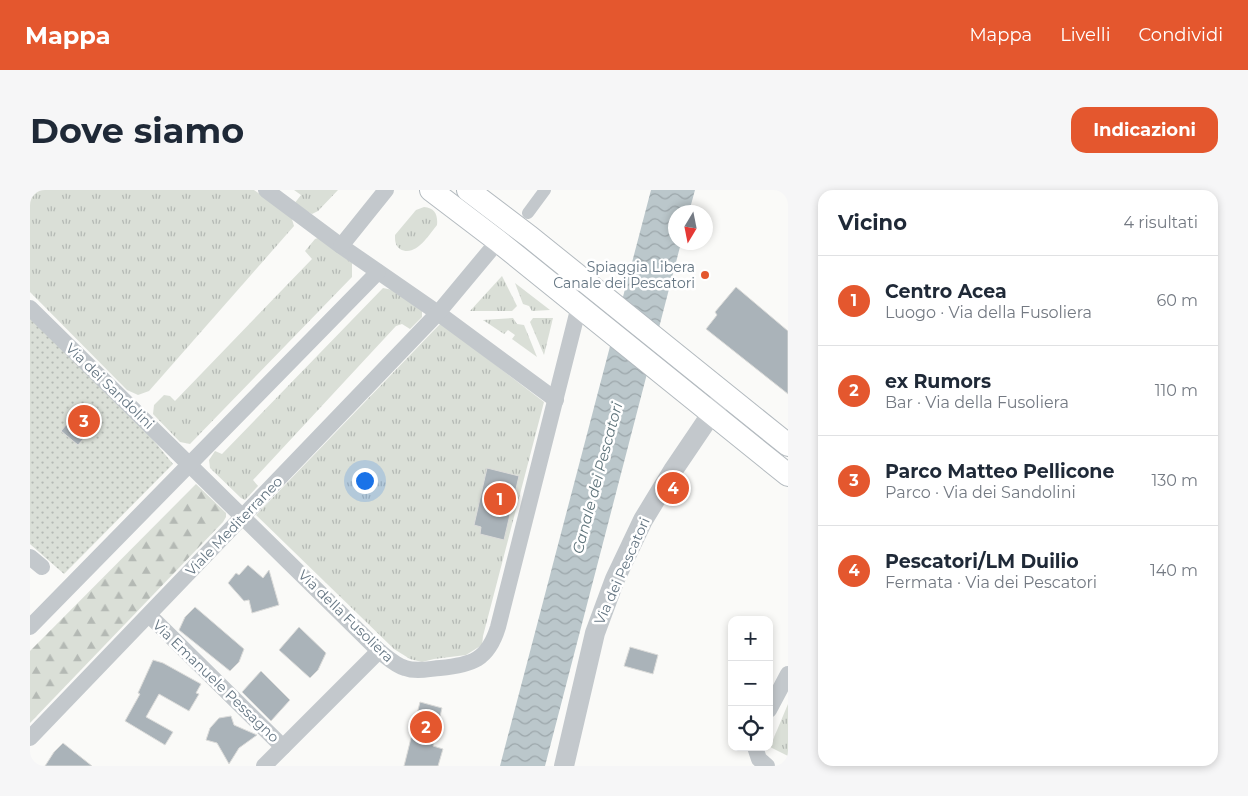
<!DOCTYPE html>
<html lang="it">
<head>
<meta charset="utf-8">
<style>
  body { margin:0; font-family:Montserrat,sans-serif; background:#f6f6f7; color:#1f2937 }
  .controls { position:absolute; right:15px; bottom:15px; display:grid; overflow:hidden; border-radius:10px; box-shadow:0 2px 8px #0003 }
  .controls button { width:45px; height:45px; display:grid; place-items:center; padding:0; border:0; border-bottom:1px solid #e0e1e3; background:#fff; color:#1f2937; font:25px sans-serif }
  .compass { position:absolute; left:638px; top:15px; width:45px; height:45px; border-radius:50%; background:#fff; box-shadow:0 2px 8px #0003; rotate:190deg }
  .you { position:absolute; left:334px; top:290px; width:18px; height:18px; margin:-12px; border:4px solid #fff; border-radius:50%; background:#1a73e8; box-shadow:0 0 0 8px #1a73e833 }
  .badge { display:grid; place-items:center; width:32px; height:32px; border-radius:50%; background:#e4572e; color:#fff; font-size:16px; font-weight:700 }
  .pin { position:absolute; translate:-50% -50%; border:2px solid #fff; box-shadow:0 1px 5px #0006 }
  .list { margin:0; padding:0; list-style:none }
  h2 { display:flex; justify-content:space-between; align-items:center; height:65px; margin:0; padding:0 20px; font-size:21px }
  h2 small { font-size:16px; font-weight:400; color:#747a83 }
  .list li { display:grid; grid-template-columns:32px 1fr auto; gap:15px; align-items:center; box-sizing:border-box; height:90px; padding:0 20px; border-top:1px solid #e0e1e3 }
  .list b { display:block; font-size:19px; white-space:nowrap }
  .list p { margin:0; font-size:16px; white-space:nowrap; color:#747a83 }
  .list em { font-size:16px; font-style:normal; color:#747a83 }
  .icon { flex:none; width:28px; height:28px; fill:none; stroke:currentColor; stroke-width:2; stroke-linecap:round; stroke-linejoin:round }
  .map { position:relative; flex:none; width:758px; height:576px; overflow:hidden; border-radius:15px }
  header { display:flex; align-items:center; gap:30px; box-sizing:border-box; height:70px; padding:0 25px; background:#e4572e; color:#fff }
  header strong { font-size:24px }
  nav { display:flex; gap:28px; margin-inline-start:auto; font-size:18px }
  .intro { display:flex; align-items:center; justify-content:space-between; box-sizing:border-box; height:120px; padding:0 30px }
  h1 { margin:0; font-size:35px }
  .button { padding:12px 22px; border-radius:15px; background:#e4572e; color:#fff; font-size:18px; font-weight:700 }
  main { display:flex; gap:30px; padding:0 30px }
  aside { flex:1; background:#fff; border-radius:15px; box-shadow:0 2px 8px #0003 }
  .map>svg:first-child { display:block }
  .grass { fill:url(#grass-tufts) }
  .forest { fill:url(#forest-firs) }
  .park { fill:url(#park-dots) }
  .water { fill:url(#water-waves) }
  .building { fill:#aab3b9; stroke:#dcdcda }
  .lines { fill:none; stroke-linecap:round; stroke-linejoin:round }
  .secondary-casing { stroke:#b3babf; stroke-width:24 }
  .pedestrian { stroke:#c3c8cc; stroke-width:12 }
  .minor { stroke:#c3c8cc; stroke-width:16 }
  .tertiary { stroke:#c3c8cc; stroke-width:20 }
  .secondary { stroke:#fff; stroke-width:22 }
  .poi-dot { fill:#e4572e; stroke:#fff; stroke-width:2 }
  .labels { text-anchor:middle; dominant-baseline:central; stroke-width:5; stroke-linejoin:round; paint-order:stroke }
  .poi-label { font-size:14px; fill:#657683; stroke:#fff; text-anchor:end }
  .street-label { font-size:14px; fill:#657683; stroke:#fff }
  .water-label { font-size:15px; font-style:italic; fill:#60757c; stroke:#fff }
</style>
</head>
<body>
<header>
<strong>Mappa</strong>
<nav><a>Mappa</a><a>Livelli</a><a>Condividi</a></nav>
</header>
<div class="intro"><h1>Dove siamo</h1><a class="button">Indicazioni</a></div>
<main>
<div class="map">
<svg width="758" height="576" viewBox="0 0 758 576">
  <defs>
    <pattern id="grass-tufts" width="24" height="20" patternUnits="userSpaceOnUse" patternTransform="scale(1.25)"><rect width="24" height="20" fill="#dadfd7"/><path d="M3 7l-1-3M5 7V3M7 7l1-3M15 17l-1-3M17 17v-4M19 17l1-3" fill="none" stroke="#b4b9b4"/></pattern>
    <pattern id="forest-firs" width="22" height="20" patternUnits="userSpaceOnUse" patternTransform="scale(1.25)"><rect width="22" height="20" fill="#dadfd7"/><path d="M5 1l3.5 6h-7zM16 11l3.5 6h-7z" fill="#b4b9b4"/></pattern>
    <pattern id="park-dots" width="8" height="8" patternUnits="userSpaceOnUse" patternTransform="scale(1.25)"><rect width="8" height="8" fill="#dadfd7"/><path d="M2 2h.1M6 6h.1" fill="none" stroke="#b4b9b4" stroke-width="1.8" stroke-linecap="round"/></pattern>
    <pattern id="water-waves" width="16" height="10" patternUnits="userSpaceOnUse" patternTransform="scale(1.25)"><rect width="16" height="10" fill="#bbc7cb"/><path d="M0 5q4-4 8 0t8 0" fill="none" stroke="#9ca6aa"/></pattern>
  </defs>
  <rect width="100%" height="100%" fill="#fafaf8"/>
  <g class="grass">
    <polygon points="0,0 224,0 261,26 264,36 119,201 108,205 97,200 0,102"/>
    <polygon points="264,0 308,0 288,21 282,24 264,14 271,5"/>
    <path d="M394,17C405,18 408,25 407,35C399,45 385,68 370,59C365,55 365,51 365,45L386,20Z"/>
    <polygon points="288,48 322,73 322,87 160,254 150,252 123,224 124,215 134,205 140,206 145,211 282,69 275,61 285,49"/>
    <polygon points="472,86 487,116 482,121 440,121"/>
    <polygon points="485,93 520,120 502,121 499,116 493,114"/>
    <polygon points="353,98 363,100 392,121 392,127 380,139 372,134 366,136 223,290 228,296 215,310 211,308 180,278 179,270 185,261 192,264"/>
    <polygon points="483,128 487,134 494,135 507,167 482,149 485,145 478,140 474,144 453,130"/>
    <polygon points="503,128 523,128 514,165 500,132"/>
    <polygon points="411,133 514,212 453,446 452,455 436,465 404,469 392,472 380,469 364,459 226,325"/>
    <polygon points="758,514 758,566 740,557"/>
  </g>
  <polygon class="forest" points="166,294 196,323 196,327 193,332 0,533 0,461"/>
  <polygon class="park" points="0,124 73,189 143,274 34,384 0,354"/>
  <polygon class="water" points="621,0 665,0 659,22 646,22 646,52 651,53 515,576 470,576"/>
  <g class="building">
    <polygon points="706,97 758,141 758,204 676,139 687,125 685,122"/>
    <polygon points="43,227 60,241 48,255 31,241"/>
    <polygon points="457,278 489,286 474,350 450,344 451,337 444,335"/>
    <polygon points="218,375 233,388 239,380 249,415 222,423 219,410 214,411 198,393 206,383 209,385"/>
    <polygon points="165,417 214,459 209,472 200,481 149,440 155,427"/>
    <polygon points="269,437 296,463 288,480 280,488 249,460"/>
    <polygon points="600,457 628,465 623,484 594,476"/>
    <polygon points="123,470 133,473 171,494 166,503 169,504 159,521 129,504 116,527 143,542 135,555 95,531 110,504 108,503"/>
    <polygon points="231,481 260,510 241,531 212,502"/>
    <polygon points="390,512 412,518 403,556 413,559 408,576 374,576"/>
    <polygon points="201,526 204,535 227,545 209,558 199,574 187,553 176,550 180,538 189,528"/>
    <polygon points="33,553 62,576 15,576 24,562"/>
  </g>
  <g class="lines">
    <defs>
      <g id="secondary">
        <polyline points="401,0 468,51 758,285"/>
        <polyline points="438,0 500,47 758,255"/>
      </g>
    </defs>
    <use href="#secondary" class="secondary-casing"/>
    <polyline class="pedestrian" points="498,23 515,0"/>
    <g class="minor">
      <polyline points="236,0 311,56 408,123 526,210"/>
      <polyline points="311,56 356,0"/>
      <path d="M0,118L349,461C357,467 365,475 375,478C386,482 398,479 410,478C442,475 458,470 468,437L549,116"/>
      <polyline points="0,367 12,377"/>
      <polyline points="119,425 253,557"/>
      <polyline points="0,437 348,82"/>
      <polyline points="739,520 758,484"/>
      <polyline points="0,548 408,123 468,51"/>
      <polyline points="725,557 729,569 737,576"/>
      <polyline points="234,576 349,461"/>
    </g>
    <polyline class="tertiary" points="534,576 565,443 585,389 613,330 644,279 690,211"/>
    <use href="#secondary" class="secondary"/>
  </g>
  <circle class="poi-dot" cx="675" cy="85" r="5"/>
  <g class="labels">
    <g class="poi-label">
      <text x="665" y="77">Spiaggia Libera<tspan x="665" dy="16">Canale dei Pescatori</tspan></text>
    </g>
    <g class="street-label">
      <text transform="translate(80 196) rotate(44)">Via dei Sandolini</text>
      <text transform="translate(204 336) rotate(-46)">Viale Mediterraneo</text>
      <text transform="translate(592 381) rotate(-66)">Via dei Pescatori</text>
      <text transform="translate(316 426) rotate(44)">Via della Fusoliera</text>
      <text transform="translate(186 491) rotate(44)">Via Emanuele Pessagno</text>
    </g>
    <g class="water-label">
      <text transform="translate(567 288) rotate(-75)">Canale dei Pescatori</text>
    </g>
  </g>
</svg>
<div class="controls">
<button>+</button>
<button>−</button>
<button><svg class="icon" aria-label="locate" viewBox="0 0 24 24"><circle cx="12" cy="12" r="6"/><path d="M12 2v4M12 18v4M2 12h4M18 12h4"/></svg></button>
</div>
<svg class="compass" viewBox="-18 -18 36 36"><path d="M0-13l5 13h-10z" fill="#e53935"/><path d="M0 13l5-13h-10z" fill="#747a83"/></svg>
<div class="you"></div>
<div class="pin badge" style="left:470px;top:309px">1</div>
<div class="pin badge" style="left:396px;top:537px">2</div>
<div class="pin badge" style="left:54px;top:231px">3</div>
<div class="pin badge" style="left:643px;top:298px">4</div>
</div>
<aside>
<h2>Vicino<small>4 risultati</small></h2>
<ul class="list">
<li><span class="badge">1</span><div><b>Centro Acea</b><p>Luogo · Via della Fusoliera</p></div><em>60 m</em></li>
<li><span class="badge">2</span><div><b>ex Rumors</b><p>Bar · Via della Fusoliera</p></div><em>110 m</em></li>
<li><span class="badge">3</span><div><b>Parco Matteo Pellicone</b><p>Parco · Via dei Sandolini</p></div><em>130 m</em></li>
<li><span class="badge">4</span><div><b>Pescatori/LM Duilio</b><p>Fermata · Via dei Pescatori</p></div><em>140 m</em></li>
</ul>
</aside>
</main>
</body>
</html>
